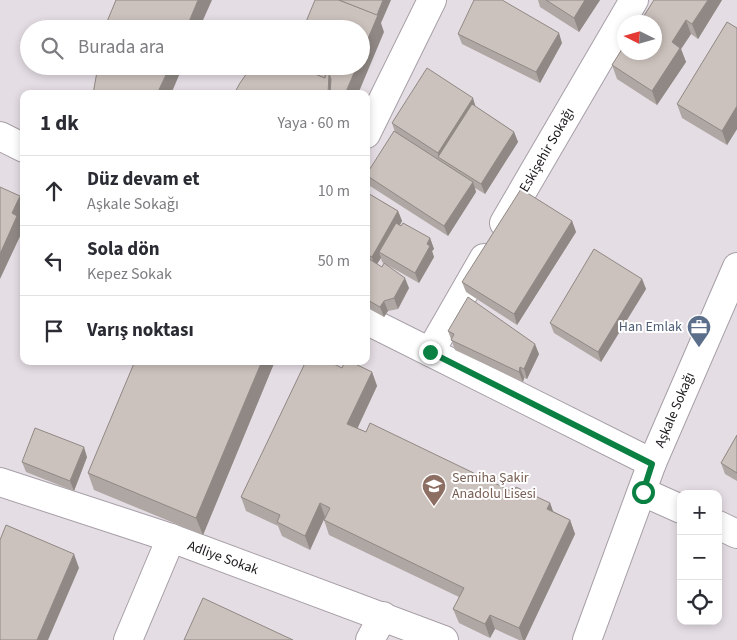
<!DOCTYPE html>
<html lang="tr">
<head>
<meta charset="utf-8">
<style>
  body { margin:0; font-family:"Source Sans 3",sans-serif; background:#f7f7f7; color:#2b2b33 }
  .controls { position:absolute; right:15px; bottom:15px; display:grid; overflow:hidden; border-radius:10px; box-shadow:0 2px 8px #0003 }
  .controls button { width:45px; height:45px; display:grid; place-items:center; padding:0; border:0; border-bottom:1px solid #e1e1e2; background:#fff; color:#2b2b33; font:25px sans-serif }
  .compass { position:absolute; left:617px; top:15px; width:45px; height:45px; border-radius:50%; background:#fff; box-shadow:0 2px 8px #0003; rotate:275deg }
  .stop { position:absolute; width:15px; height:15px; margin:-11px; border:4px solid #0b8043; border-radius:50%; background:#fff }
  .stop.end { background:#0b8043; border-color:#fff; box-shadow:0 1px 5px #0008 }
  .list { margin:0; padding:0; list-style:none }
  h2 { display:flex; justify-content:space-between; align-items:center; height:65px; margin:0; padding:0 20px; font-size:21px }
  h2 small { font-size:16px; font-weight:400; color:#7c7c81 }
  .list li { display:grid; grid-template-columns:32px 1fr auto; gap:15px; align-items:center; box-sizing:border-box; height:70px; padding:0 20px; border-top:1px solid #e1e1e2 }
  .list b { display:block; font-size:19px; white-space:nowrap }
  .list p { margin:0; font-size:16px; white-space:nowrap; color:#7c7c81 }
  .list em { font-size:16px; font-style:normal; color:#7c7c81 }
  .icon { flex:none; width:28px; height:28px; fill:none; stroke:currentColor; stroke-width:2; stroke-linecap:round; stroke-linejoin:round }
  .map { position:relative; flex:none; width:737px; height:640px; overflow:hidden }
  .search { position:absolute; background:#fff; box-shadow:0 2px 8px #0003; left:20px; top:20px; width:350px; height:55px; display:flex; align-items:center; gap:12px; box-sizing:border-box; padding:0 18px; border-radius:28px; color:#7c7c81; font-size:19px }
  .panel { position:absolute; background:#fff; box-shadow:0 2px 8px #0003; left:20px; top:90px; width:350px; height:275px; border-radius:10px }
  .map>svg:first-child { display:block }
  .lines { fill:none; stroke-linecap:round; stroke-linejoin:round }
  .minor-casing { stroke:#a79fa7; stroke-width:30 }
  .minor { stroke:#fff; stroke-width:28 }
  .wall { fill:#afa7a3 }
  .shaded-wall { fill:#8f8884 }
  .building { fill:#ccc2bd; stroke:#8f8884 }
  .route { stroke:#0b8043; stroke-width:6 }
  .labels { text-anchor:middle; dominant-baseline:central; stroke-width:4; stroke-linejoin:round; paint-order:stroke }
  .street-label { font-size:14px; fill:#1b181b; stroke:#fff }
  .service-label { font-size:14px; fill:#4e5e75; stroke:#fff; text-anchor:end }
  .education-label { font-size:14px; fill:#785e54; stroke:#fff; text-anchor:start }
</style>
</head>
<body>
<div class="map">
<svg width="737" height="640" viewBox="0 0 737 640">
  <rect width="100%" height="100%" fill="#e4dde4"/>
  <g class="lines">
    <defs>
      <g id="minor">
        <polyline points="366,134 432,0"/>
        <polyline points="0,136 24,148"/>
        <polyline points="504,223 634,0"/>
        <polyline points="366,320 652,463"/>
        <polyline points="430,352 484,258"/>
        <polyline points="0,482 171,538 444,640"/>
        <polyline points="643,492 681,509"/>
        <polyline points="718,525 737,534"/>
        <polyline points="128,640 171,538"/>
        <polyline points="370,640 383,616"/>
        <polyline points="587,640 652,463 737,267"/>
      </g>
    </defs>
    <use href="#minor" class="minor-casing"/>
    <use href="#minor" class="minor"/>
  </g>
  <g class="wall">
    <polygon points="538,0 600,0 579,32 540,7"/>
    <polygon points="722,0 698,39 691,34 681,49 686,62 657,105 617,79 612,65 654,22"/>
    <polygon points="737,28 737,129 727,145 682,118 677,104"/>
    <polygon points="458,34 562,43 540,83 462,44"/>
    <polygon points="476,107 514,132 518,142 485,194 475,188 476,192 448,236 370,186 366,175 395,132 392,123"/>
    <polygon points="366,192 398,211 402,221 400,225 430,238 434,249 432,251 434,257 419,283 382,262 381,258 377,264 409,288 398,309 388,311 384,317 366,307"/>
    <polygon points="572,221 576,232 517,325 466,292 462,282"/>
    <polygon points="642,279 646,289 601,362 554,333 550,323"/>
    <polygon points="448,331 539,354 527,379 524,378 523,382 455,350"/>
    <polygon points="275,361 203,535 94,490 88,473"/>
    <polygon points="342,368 372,372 377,386 357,428 513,492 550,503 553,511 570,520 575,534 525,640 519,640 495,629 490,638 459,623 453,609 459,597 329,535 324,520 325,517 310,550 282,536 278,526 246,511 241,497"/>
    <polygon points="737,435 737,481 725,474 721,463"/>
    <polygon points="87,457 74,491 26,472 22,462"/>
  </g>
  <g class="shaded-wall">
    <polygon points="198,0 212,0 199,29 186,29"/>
    <polygon points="383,0 391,0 381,23 384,32 358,94 345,94 357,66 361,66 361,55"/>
    <polygon points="585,0 600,0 579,32 574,18"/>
    <polygon points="708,0 722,0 698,39 692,24"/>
    <polygon points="686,20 691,34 681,49 686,62 657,105 652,91 672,42"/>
    <polygon points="559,33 562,43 540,83 536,72"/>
    <polygon points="170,66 183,66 171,94 157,94"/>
    <polygon points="329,74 336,94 328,94"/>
    <polygon points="473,98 476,108 439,158 438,153"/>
    <polygon points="737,106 737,129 727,145 722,131"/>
    <polygon points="514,132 518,142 485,194 481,184"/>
    <polygon points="473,182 476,192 448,236 444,226"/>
    <polygon points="20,196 24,207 24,212 20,221 23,230 0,279 0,254 12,213"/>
    <polygon points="398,211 402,221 383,254 379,252 381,258 375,267 372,257"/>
    <polygon points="572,221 576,232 517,325 514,314"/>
    <polygon points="430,238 434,249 432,251 434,257 419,283 415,273"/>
    <polygon points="405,278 409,288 398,309 394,298"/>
    <polygon points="642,279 646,289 601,362 598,352"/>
    <polygon points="384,301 388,311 384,317 380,307"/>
    <polygon points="535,344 539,354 527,379 524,369"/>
    <polygon points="262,361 275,361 203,535 196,518"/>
    <polygon points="520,367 524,378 523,382 519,372"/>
    <polygon points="372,372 377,386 353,438 347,424"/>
    <polygon points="84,447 87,457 74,491 70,481"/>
    <polygon points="320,503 325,517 310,550 305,536"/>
    <polygon points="550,503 555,517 547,509"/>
    <polygon points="570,520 575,534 525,640 523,640 519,628"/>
    <polygon points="74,554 79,568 48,640 37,640"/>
    <polygon points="490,615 495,629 490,638 485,624"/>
  </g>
  <g class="building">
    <polygon points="116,0 198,0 186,29 105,29 106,24"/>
    <polygon points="315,0 339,0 378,15 361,55 361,29 303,29"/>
    <polygon points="339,0 383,0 377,15"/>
    <polygon points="474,0 502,0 559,33 536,72 458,34"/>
    <polygon points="546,0 585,0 574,18"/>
    <polygon points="654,0 708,0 692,24 686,20 672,42 680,48 652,91 612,65 624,46 624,52 654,52 654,22 640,22"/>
    <polygon points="727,22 737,28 737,106 722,131 677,104"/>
    <polygon points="98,66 170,66 157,94 93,94"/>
    <polygon points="252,66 296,66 325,78 325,73 329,74 328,94 234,94 240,83"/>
    <polygon points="296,66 357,66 345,94 330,94 331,79 329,74 325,73 325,78"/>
    <polygon points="427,68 473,98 438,153 392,123"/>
    <polygon points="472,104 514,132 481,184 438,157"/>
    <polygon points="394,131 473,182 444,226 366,175"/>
    <polygon points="0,187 20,196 12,213 17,216 0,254"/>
    <polygon points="521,189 572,221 514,314 462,282"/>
    <polygon points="366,192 398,211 372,257 366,254"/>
    <polygon points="396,223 401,226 403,223 430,238 427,244 430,246 415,273 379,252"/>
    <polygon points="594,249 642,279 598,352 550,323"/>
    <polygon points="366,257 382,267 384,263 405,278 394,298 384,301 380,307 366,299"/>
    <polygon points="468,297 535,344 524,369 520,367 519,372 451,340 454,334 448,331"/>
    <polygon points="135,361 262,361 196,518 88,473"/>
    <polygon points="306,361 328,361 342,368 345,361 349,361 372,372 347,424 366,432 370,423 513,492 516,487 550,503 547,509 570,520 519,628 490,615 485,624 453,609 464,588 324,520 330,508 320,503 305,536 277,522 280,515 241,497"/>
    <polygon points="35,428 84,447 70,481 22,462"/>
    <polygon points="737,435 737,473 721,463"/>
    <polygon points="6,525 74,554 37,640 0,640 0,540"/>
    <polygon points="203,598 293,640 184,640"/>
  </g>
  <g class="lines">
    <polyline class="route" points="430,352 652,464 643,492"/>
  </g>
  <defs>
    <symbol id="office-pin" viewBox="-11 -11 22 30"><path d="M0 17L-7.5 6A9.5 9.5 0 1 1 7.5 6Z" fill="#5c6f8a" stroke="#fff"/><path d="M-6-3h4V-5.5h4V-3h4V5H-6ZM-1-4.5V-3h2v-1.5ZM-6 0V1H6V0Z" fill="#fff"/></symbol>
    <symbol id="school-pin" viewBox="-11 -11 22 30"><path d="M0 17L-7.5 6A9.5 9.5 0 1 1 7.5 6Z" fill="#8d6e63" stroke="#fff"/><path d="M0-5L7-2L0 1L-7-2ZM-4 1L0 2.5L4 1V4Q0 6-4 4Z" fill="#fff"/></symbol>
  </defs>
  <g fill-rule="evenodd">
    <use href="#office-pin" x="685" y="313" width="28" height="38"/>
    <use href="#school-pin" x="420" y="472" width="28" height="38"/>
  </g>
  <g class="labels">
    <g class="street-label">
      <text transform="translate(547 150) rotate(-60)">Eskişehir Sokağı</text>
      <text transform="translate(675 410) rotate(-67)">Aşkale Sokağı</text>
      <text transform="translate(223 558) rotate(20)">Adliye Sokak</text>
    </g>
    <g class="service-label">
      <text x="682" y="327">Han Emlak</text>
    </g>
    <g class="education-label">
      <text x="452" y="478">Semiha Şakir<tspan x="452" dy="16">Anadolu Lisesi</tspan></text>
    </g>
  </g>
</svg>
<div class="controls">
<button>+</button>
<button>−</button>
<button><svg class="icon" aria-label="locate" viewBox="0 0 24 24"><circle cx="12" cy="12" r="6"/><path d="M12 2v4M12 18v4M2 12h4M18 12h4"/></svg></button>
</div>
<svg class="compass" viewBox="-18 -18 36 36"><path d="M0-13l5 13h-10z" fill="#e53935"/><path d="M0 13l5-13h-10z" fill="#7c7c81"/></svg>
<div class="stop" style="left:643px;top:492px"></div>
<div class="stop end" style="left:430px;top:352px"></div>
<div class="search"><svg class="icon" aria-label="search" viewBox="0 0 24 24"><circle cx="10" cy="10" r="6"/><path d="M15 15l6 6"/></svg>Burada ara</div>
<section class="panel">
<h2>1 dk<small>Yaya · 60 m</small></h2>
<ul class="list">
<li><svg class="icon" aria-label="ahead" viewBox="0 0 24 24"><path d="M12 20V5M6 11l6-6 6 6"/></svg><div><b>Düz devam et</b><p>Aşkale Sokağı</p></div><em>10 m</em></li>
<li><svg class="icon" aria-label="left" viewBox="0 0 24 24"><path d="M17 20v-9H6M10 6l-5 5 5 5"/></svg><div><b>Sola dön</b><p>Kepez Sokak</p></div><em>50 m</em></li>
<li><svg class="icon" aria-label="arrive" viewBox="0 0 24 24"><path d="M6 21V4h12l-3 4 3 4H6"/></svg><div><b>Varış noktası</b></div></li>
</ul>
</section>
</div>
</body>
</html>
